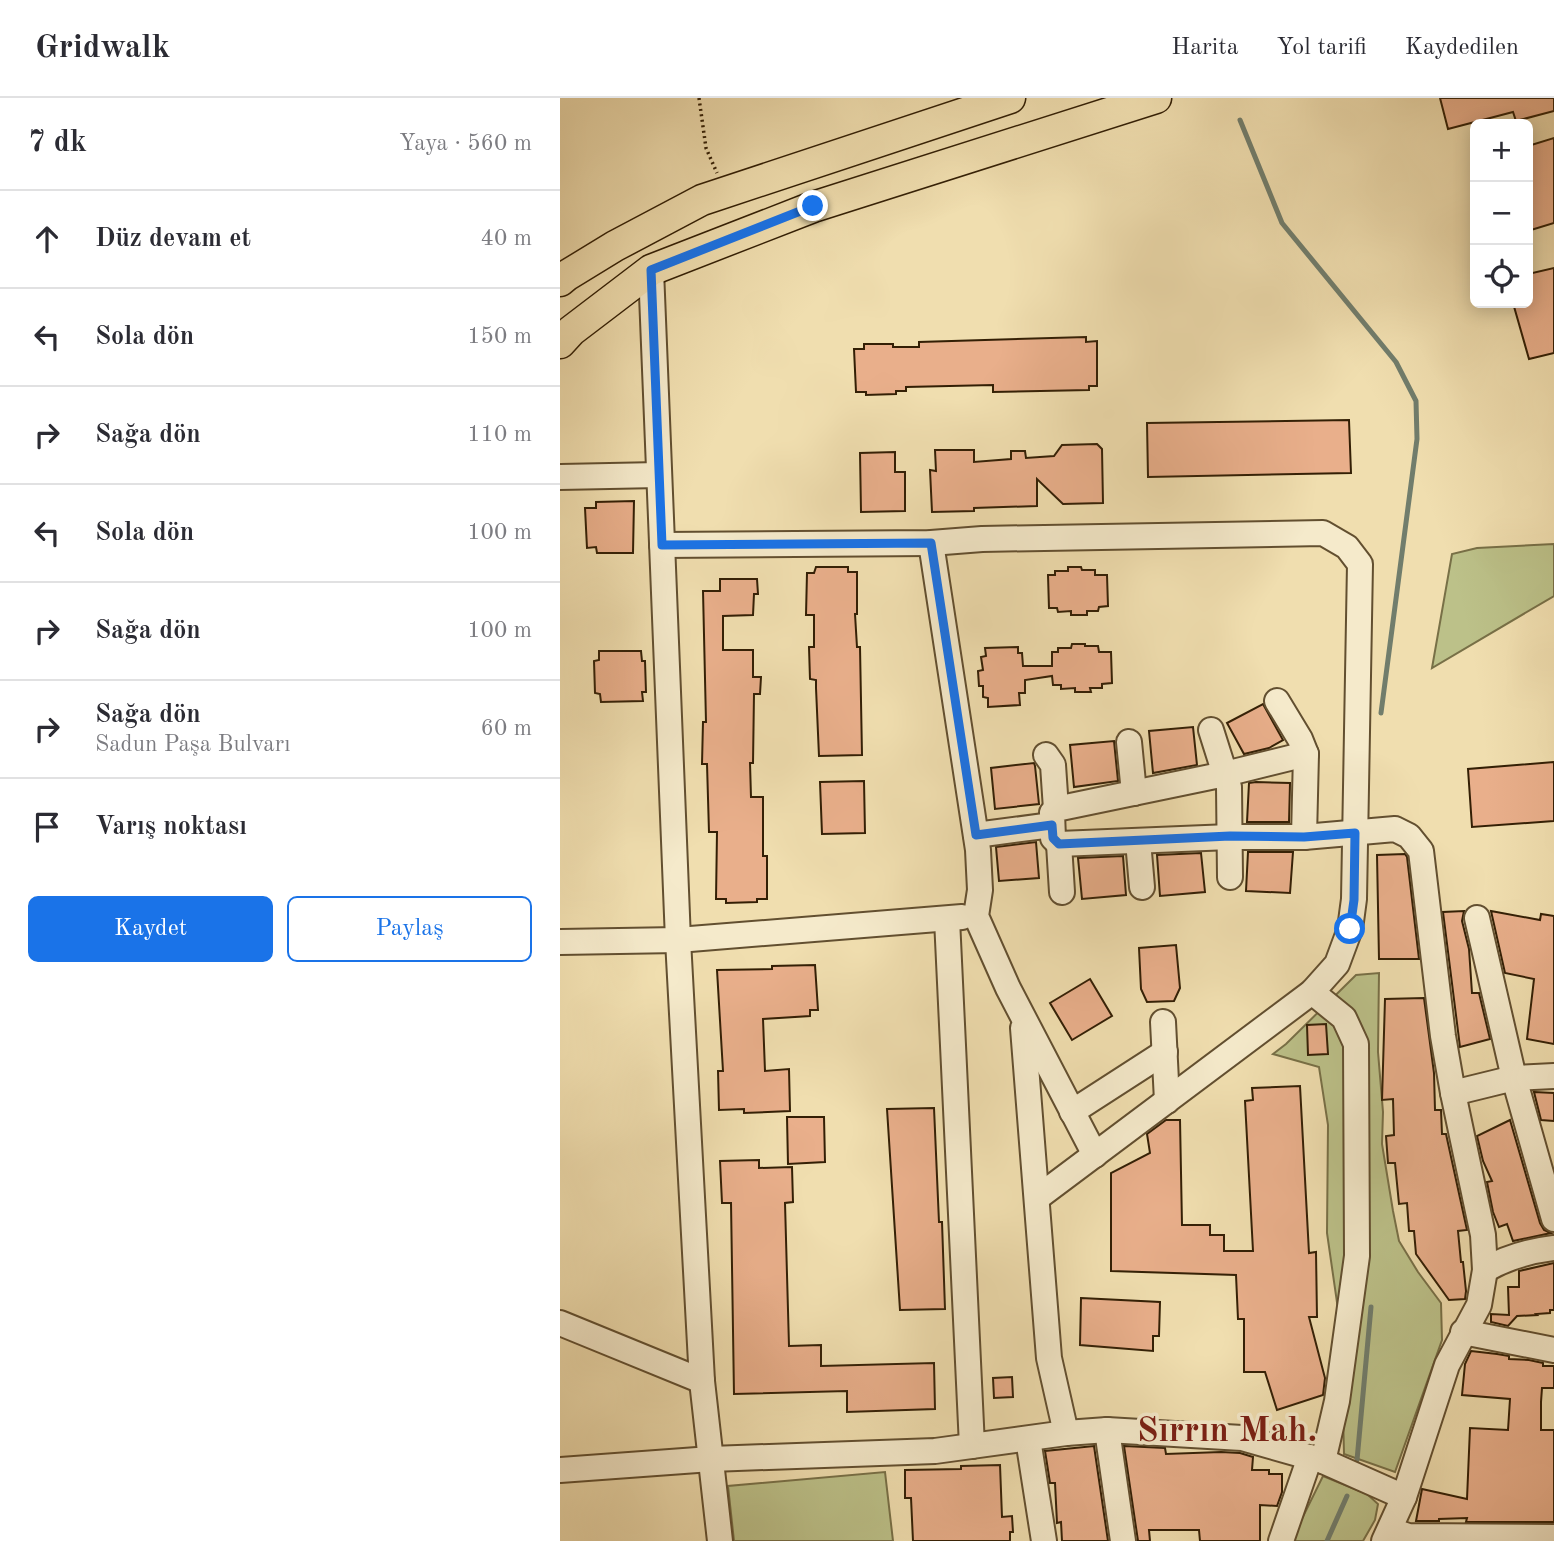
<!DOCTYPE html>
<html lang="tr">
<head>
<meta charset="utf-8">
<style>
  body { margin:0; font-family:"Old Standard TT",serif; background:#f2f2f3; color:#2b2b33 }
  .controls { position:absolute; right:21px; top:21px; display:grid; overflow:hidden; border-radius:10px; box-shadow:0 4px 18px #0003 }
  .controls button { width:63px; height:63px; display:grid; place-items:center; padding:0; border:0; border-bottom:2px solid #e1e1e2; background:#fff; color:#2b2b33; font:35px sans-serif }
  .stop { position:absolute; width:21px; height:21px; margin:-16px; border:5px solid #1a73e8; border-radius:50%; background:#fff }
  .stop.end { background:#1a73e8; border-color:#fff; box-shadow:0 2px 7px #0008 }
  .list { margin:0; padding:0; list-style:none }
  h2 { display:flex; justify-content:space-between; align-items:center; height:91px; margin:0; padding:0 28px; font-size:30px }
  h2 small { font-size:23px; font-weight:400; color:#7c7c81 }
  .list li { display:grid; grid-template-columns:46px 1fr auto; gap:21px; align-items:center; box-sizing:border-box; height:98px; padding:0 28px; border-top:2px solid #e1e1e2 }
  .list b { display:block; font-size:26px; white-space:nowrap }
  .list p { margin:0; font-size:23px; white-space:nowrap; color:#7c7c81 }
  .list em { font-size:23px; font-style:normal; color:#7c7c81 }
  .actions { display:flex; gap:14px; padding:21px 28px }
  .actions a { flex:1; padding:16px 0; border:2px solid #1a73e8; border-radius:10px; text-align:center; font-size:24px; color:#1a73e8 }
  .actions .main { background:#1a73e8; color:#fff }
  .icon { flex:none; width:38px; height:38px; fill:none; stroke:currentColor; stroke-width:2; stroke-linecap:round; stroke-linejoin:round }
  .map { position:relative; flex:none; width:994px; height:1443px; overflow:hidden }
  header { display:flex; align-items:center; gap:42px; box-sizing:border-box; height:98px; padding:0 35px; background:#fff; border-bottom:2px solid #e1e1e2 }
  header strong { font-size:33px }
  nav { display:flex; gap:38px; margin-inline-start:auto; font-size:24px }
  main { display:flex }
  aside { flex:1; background:#fff }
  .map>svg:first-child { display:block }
  .green { fill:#bcc189; stroke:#787047; stroke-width:2 }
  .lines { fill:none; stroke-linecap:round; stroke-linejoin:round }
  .stream { stroke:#717d6c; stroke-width:5 }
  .building { fill:#e9af8b; stroke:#331f05; stroke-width:2 }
  .minor-casing { stroke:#624f30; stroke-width:28 }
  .major-casing { stroke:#331f05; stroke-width:33 }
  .path { stroke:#331f05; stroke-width:3.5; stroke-dasharray:2 3.5; stroke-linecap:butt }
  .minor { stroke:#f5eacb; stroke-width:24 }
  .major { stroke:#f0deaf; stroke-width:30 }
  .route { stroke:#1a73e8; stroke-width:9 }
  .labels { text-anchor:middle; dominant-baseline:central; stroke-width:7; stroke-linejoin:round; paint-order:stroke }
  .district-label { font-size:35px; font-weight:bold; fill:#7a1f14; stroke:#f5eacb }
</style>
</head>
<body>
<header>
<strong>Gridwalk</strong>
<nav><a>Harita</a><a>Yol tarifi</a><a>Kaydedilen</a></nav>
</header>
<main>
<aside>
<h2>7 dk<small>Yaya · 560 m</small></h2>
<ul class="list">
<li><svg class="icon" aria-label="ahead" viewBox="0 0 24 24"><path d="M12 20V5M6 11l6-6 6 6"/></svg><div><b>Düz devam et</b></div><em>40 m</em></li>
<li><svg class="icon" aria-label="left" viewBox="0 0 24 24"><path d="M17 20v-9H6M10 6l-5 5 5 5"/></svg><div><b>Sola dön</b></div><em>150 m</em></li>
<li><svg class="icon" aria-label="right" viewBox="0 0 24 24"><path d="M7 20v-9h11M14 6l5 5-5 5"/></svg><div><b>Sağa dön</b></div><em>110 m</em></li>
<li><svg class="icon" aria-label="left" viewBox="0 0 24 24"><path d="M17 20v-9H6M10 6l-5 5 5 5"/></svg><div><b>Sola dön</b></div><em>100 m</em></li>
<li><svg class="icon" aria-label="right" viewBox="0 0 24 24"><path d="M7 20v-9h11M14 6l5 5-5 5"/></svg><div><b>Sağa dön</b></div><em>100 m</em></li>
<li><svg class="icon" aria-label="right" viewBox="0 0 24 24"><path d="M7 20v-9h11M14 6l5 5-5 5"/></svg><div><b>Sağa dön</b><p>Sadun Paşa Bulvarı</p></div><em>60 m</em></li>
<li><svg class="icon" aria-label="arrive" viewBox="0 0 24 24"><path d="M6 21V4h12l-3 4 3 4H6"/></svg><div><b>Varış noktası</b></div></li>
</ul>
<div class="actions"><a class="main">Kaydet</a><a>Paylaş</a></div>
</aside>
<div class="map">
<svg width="994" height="1443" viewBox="0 0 994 1443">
  <rect width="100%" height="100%" fill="#f0deaf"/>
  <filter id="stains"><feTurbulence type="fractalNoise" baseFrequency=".00286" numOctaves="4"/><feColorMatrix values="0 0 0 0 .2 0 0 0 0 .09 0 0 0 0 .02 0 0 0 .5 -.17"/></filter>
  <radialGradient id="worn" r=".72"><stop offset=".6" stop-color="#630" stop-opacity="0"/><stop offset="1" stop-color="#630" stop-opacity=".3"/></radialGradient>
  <g class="green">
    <polygon points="994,446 994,498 872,570 892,456 917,450"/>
    <polygon points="819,875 818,954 823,1014 822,1046 833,1113 839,1143 858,1174 881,1205 882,1242 835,1374 784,1356 781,1232 767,1135 768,1027 759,969 713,956 726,946 796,877"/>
    <polygon points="325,1374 333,1443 174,1443 168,1388"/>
    <polygon points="763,1378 807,1396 818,1406 815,1422 803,1443 731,1443"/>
  </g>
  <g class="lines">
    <g class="stream">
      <polyline points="680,22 722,125 836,264 856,303 857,341 821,615"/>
      <polyline points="797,1362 811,1209"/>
      <polyline points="767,1443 787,1398"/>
    </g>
  </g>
  <g class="building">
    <polygon points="880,0 994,0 994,13 956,23 953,14 888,31"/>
    <polygon points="994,40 994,125 971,132 968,122 968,48"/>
    <polygon points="994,170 994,255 969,261 953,205 968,205 968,176"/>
    <polygon points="526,239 526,244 537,243 537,288 529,288 529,292 433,294 433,287 346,289 346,293 336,293 336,296 306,297 306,294 296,294 294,251 304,251 304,246 333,246 333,249 359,249 359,244"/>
    <polygon points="789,322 791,375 588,379 587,325"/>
    <polygon points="537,346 542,351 543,405 503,406 477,381 477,408 414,410 414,413 372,414 370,372 376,373 375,352 414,352 414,364 451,361 451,353 465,353 466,360 494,358 502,347"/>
    <polygon points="335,354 335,374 345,374 345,413 301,414 300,355"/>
    <polygon points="74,403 73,455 37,455 36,449 27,450 25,410 36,410 36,404"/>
    <polygon points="256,469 288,469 288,474 297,474 297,516 295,516 297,549 300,549 302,657 259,658 256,590 256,582 250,581 249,549 254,549 254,517 246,517 247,475 254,475"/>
    <polygon points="508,469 521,469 522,472 535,472 535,477 547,477 548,508 539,509 538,513 527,513 527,517 511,517 511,513 498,514 497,510 489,510 488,477 495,477 495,473 508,473"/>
    <polygon points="160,481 197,481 198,496 194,496 193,517 163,518 163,552 193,552 193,579 201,579 200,596 194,596 193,665 190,665 191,699 203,699 203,758 207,758 207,801 197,801 197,804 166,805 166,801 156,801 157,734 149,734 147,666 142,666 143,624 146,624 143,493 160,493"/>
    <polygon points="512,546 525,546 525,548 538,548 539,554 551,554 552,585 542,586 542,590 530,590 531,594 515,594 515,590 501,591 501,587 493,587 492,578 465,582 465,595 459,595 460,607 428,609 428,600 423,599 423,588 419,588 418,573 423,572 421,559 426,558 425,550 458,549 458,555 462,555 463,568 492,568 492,554 498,554 498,550 511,550"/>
    <polygon points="39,553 81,553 82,563 85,563 86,594 82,594 83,603 41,604 40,596 35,595 34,563 39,562"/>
    <polygon points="703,606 723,642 709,650 684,656 667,625"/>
    <polygon points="633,629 637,667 593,675 589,633"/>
    <polygon points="554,643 558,683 514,689 510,647"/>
    <polygon points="994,664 994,723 912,729 908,671"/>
    <polygon points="474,665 475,668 479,706 435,711 431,670"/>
    <polygon points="304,683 305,735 262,736 260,684"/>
    <polygon points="696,684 730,685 729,724 687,724 689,685"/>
    <polygon points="476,744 479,780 439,783 436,749"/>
    <polygon points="688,754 733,754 730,795 686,793"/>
    <polygon points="641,755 645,794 600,798 597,757"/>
    <polygon points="845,756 847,759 859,861 819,861 817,757"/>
    <polygon points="563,758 566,797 522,801 518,760"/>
    <polygon points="904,813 902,823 909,851 912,895 919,895 930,941 900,949 883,814"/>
    <polygon points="931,813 980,822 981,816 994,818 994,946 967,941 974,881 945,875"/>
    <polygon points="616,847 620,890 614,903 587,904 581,891 579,850"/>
    <polygon points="255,867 258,912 250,912 250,918 203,921 205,973 229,971 230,1013 184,1015 184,1011 159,1012 158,973 163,973 157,872 212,871 212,868"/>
    <polygon points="530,881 552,918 512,942 490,905"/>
    <polygon points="864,900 874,975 875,1012 881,1012 882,1036 886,1036 907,1132 898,1133 901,1164 903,1164 906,1193 905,1201 889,1202 856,1156 854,1133 849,1133 847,1105 839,1106 835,1065 828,1065 826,1038 834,1037 833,1001 822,1002 825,901"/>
    <polygon points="766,926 768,956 748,957 747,927"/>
    <polygon points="740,988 749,1155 756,1154 757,1219 749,1219 765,1280 763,1297 717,1312 705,1274 684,1274 684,1221 678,1221 676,1177 551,1173 551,1075 590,1055 587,1036 606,1022 620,1022 622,1127 650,1127 650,1137 664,1137 664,1153 693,1153 685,1003 693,1002 692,990"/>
    <polygon points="974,994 994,995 994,1023 981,1022"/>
    <polygon points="374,1010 379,1124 382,1124 385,1211 340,1212 327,1011"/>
    <polygon points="227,1019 264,1019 265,1064 228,1066"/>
    <polygon points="950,1022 980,1125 984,1132 991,1135 953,1143 947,1126 939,1129 933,1114 927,1084 932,1083 923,1063 917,1038"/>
    <polygon points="199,1062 199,1070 232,1069 233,1104 225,1105 229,1248 261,1247 261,1268 374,1265 375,1311 287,1314 287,1293 174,1296 171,1105 162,1105 160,1063"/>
    <polygon points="994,1165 994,1212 990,1212 990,1215 976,1216 977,1217 957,1218 948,1228 931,1224 931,1216 949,1217 948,1189 959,1189 959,1173"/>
    <polygon points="521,1200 600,1204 599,1238 593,1238 593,1253 520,1247"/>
    <polygon points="911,1253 937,1256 949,1258 949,1261 969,1262 983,1265 983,1268 994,1268 994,1290 982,1290 981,1304 981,1332 994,1332 994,1424 906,1424 907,1420 879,1421 879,1423 856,1423 862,1391 907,1401 910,1330 948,1332 950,1301 902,1297 905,1266"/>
    <polygon points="452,1279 453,1299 434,1300 433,1280"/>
    <polygon points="534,1348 548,1443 502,1443 501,1424 497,1425 495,1385 490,1385 485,1353"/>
    <polygon points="564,1348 605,1350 606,1356 661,1354 680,1355 693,1359 692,1372 709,1372 709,1376 722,1376 722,1394 717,1408 700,1407 700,1443 640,1443 639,1432 589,1432 590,1443 578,1443"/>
    <polygon points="440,1367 442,1419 452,1418 453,1434 450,1434 450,1443 353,1443 351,1400 345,1400 345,1372 401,1371 401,1368"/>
  </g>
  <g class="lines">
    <defs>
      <g id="minor">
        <polyline points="91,172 118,842 142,1283 160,1443"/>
        <polyline points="0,379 99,377"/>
        <polyline points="371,445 418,752 420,792 416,818 448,890 535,1057"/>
        <polyline points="102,447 371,445 422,441 763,435 787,449 800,466 794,801 790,831 777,866 752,894 477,1100"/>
        <polyline points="717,603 740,641 746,656 744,739"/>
        <polyline points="651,632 669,689 670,779"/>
        <polyline points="569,644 574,695"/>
        <polyline points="746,656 665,676 496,711 492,715 493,740 499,746 670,739 744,739 835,731 849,738 861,753 883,938 893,995 923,1137 925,1172 919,1207 887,1267 844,1399 824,1443"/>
        <polyline points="486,657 493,667 496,711"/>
        <polyline points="416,737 492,727"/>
        <polyline points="578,743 582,789"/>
        <polyline points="499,746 502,794"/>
        <polyline points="917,820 954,980 994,1121"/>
        <polyline points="387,821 412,1348"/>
        <polyline points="0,844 118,842 402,819"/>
        <polyline points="752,894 784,920 796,946 797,1158 777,1303 763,1363"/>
        <polyline points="603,924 607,1003"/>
        <polyline points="463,930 489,1260 506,1335"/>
        <polyline points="893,995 954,980 994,978"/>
        <polyline points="512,1014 605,954"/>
        <path d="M925,1172C947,1159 969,1153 994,1150"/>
        <polyline points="0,1225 142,1283"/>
        <polyline points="903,1234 994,1252"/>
        <polyline points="547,1332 563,1443"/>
        <polyline points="468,1341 484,1443"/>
        <polyline points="0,1372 151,1361 375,1353 506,1335 547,1332 682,1340 763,1363 844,1399"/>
        <polyline points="830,1432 848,1438 994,1439"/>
        <polyline points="721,1443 750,1359"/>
      </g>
      <g id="major">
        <polyline points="0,183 6,178 55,148 142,102 450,0"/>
        <polyline points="0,245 11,233 91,172 253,109 596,0"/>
      </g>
    </defs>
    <use href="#minor" class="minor-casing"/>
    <use href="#major" class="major-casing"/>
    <polyline class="path" points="139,0 146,50 157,75"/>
    <use href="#minor" class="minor"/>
    <use href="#major" class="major"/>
  </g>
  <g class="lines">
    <polyline class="route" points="253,108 91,172 102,447 371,445 416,737 492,727 493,740 499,746 670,738 744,739 795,735 794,802 790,831"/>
  </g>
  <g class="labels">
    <g class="district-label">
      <text x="667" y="1333">Sırrın Mah.</text>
    </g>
  </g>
  <rect width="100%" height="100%" filter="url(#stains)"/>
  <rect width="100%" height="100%" fill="url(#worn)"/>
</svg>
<div class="controls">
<button>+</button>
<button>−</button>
<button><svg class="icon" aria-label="locate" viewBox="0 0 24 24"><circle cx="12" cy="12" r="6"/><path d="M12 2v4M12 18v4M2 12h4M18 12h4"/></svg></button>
</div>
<div class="stop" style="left:790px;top:831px"></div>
<div class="stop end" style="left:253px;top:108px"></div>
</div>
</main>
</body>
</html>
